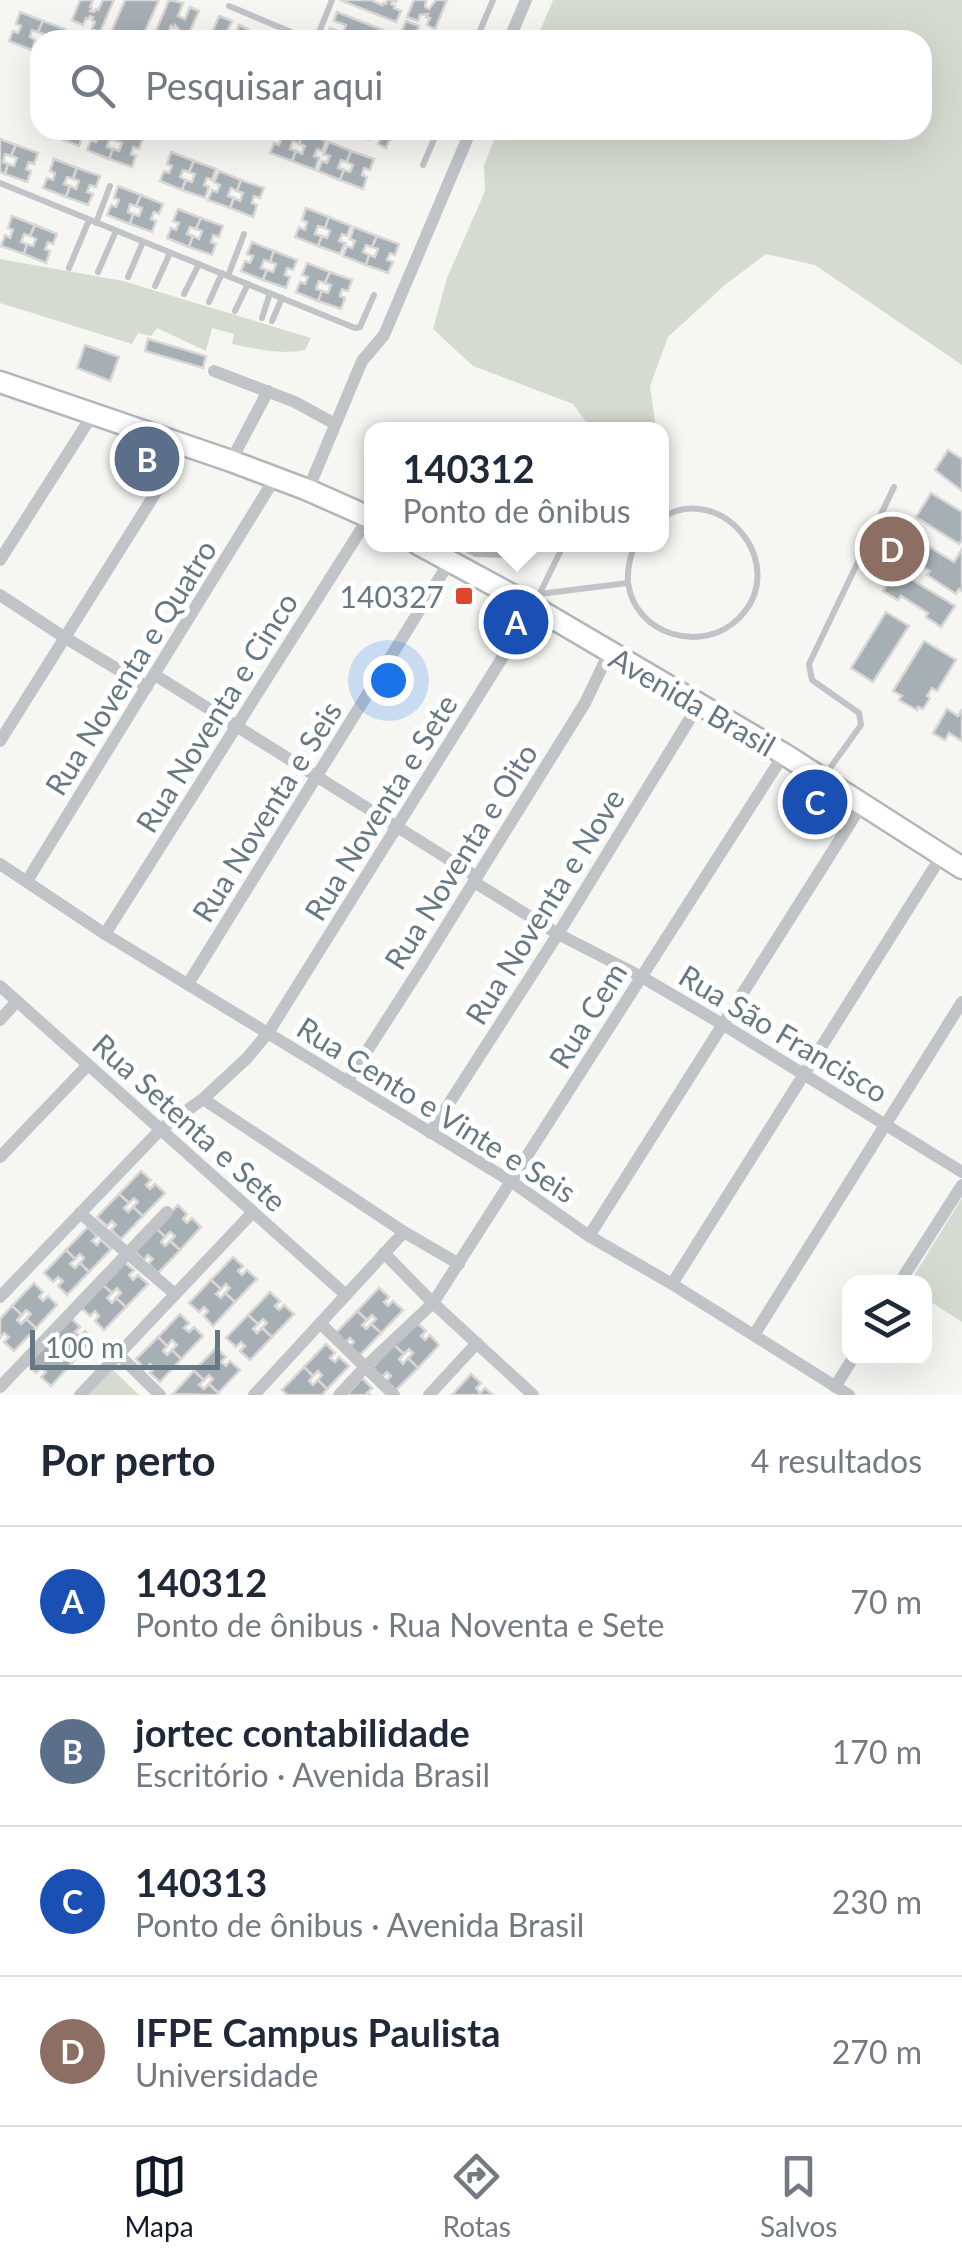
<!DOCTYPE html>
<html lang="pt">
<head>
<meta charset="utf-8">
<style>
  body { margin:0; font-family:Lato,sans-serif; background:#f6f6f7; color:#1f2937 }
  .controls { position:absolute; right:30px; bottom:30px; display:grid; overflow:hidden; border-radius:20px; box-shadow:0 10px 40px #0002 }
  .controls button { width:90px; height:90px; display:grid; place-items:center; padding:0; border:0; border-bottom:2px solid #e0e1e3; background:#fff; color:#1f2937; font:50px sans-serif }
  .scale { position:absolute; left:30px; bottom:25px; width:190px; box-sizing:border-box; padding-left:10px; border:5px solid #667883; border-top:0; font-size:28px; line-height:35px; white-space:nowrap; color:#667883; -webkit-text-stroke:8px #fff; paint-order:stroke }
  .you { position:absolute; left:388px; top:680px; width:35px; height:35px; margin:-25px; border:8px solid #fff; border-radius:50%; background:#1a73e8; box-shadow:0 0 0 15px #1a73e833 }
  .badge { display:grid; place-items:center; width:65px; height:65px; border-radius:50%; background:#111827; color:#fff; font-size:32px; font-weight:700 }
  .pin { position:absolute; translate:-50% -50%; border:5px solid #fff; box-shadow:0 2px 10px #0006 }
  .popup { position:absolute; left:364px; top:422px; width:305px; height:130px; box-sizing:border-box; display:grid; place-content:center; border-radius:20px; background:#fff; filter:drop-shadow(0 2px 8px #0005); font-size:32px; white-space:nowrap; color:#747a83 }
  .popup b { font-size:38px; color:#1f2937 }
  .popup::after { content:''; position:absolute; left:50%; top:100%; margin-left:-20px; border:20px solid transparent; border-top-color:#fff }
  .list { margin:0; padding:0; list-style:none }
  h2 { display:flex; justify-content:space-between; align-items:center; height:130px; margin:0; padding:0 40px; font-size:42px }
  h2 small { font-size:32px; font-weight:400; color:#747a83 }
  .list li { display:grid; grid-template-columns:65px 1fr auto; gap:30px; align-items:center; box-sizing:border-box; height:150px; padding:0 40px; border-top:2px solid #e0e1e3 }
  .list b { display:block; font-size:38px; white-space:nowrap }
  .list p { margin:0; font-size:32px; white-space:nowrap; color:#747a83 }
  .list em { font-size:32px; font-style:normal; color:#747a83 }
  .icon { flex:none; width:55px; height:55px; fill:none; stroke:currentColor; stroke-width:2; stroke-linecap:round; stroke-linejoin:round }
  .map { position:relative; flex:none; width:962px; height:1395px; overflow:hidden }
  .search { position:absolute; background:#fff; box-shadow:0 10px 40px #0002; left:30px; right:30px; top:30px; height:110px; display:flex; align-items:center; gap:25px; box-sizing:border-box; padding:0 35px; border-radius:30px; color:#747a83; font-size:38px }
  .sheet { height:730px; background:#fff }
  nav { display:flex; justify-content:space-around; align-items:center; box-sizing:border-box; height:140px; border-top:2px solid #e0e1e3; background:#fff; font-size:28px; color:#747a83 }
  nav a { display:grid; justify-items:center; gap:5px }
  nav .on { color:#111827 }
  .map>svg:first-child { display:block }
  .green { fill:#d6dbd2 }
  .building { fill:#a6afb4; stroke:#d8d7d5; stroke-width:2.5 }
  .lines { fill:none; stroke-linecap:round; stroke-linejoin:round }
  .primary-casing { stroke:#b1b6ba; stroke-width:25 }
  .lane { stroke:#c0c4c7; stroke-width:6 }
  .street { stroke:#c0c4c7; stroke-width:12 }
  .primary { stroke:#fff; stroke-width:20 }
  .poi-dot { fill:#dd482c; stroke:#fff; stroke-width:4 }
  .labels { text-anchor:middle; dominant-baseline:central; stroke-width:10; stroke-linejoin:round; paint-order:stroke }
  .poi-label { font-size:30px; fill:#667883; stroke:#fff; text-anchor:end }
  .street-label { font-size:30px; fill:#667883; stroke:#fff }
</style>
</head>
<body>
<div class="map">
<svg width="962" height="1395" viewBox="0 0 962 1395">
  <rect width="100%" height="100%" fill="#f6f6f3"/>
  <g class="green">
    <polygon points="553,0 962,0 962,365 815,265 766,254 726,284 668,337 650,386 656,429 591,429 573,404 473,366 433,329 447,278 485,191 484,165 498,130 922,130 922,40 536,40"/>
    <path d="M0,259L123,281L311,338L305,350C282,355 255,349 232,344L234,334L212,328L206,351L157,328L151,336L138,333L132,344L0,303Z"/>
    <polygon points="962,1198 962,1322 925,1298 924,1282 910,1282"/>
    <polygon points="111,1368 139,1395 83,1395"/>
  </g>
  <g class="building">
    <polygon points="80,0 93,0 90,7 92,8 90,11 94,12 96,9 98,10 103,0 114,0 100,32 92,29 95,22 92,20 93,17 90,16 88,19 86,18 83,25 72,20"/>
    <polygon points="125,0 159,0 141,40 131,40 133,37 128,31 126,34 124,33 121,40 110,35"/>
    <polygon points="169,0 183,3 178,16 185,19 190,7 199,11 186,40 175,40 179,30 175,25 174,28 171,26 166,40 152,40"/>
    <polygon points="340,0 371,0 382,5 383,3 386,4 387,0 397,0 396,2 393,1 391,4 395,6 394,8 401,11 396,22"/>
    <polygon points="414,0 426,0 425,7 429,9 436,0 447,0 435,29 427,25 430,18 426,17 428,14 420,15 418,21 407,17"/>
    <polygon points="20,12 43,21 38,32 32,30 30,37 35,40 32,50 9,41 13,31 18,33 21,26 16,24"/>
    <polygon points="337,12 393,34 390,40 371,40 370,37 357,31 352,35 355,36 356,40 326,40 330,28 343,33 346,25 334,21"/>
    <polygon points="219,16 232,21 226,34 234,37 239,25 248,29 243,40 209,40"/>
    <polygon points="43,21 65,29 61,40 56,38 55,40 42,40 44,34 38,32"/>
    <polygon points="406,21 419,26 414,39 417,40 398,40"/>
    <polygon points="59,130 79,130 78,132 83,135 79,146 56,137"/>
    <polygon points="94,130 120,130 116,141 110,139 107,147 113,149 109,159 87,150 91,140 96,142 99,135 93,133"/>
    <polygon points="120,130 143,139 139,149 133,147 131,154 136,156 132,167 109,159 113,149 119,151 122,143 116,141"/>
    <polygon points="278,130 304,132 299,144 293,141 290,149 296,151 292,161 270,153 274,143 279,145 282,137 276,135"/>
    <polygon points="360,130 394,130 386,148 378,144 381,137 378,136 379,133 376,132 374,135 372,134 369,140 358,136"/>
    <polygon points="304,132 326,141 322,151 317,149 314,156 319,158 315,170 292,161 296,151 302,154 305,146 299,144"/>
    <polygon points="0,139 16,145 11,156 5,154 3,162 8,164 5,174 0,172"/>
    <polygon points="329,142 351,151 347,162 341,160 338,168 344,170 340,180 318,171 322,161 327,163 330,156 324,154"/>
    <polygon points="16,145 38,153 34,164 29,162 26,169 31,171 27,182 5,174 8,164 14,166 17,158 11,156"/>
    <polygon points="351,151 374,159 370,170 364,168 362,175 367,177 363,189 340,180 344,170 350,172 353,165 347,162"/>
    <polygon points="171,152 194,161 189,172 183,170 180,177 186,180 182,190 160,181 164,171 169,173 172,166 167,164"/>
    <polygon points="54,159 77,168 73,179 67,177 64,184 70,186 66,197 43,188 47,178 53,180 55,173 50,171"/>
    <polygon points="194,161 216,169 212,180 207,178 204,185 209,187 205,198 182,190 186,180 192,182 195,174 189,172"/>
    <polygon points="77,168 100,176 96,187 90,185 87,192 93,194 88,205 66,197 70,186 76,189 79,181 73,179"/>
    <polygon points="219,171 241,180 237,191 231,188 228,196 234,198 230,208 208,200 212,190 217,192 220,185 214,182"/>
    <polygon points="241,180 264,188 260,198 254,196 252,203 257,205 253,217 230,208 234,198 240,201 243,193 237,191"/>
    <polygon points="118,186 141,195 136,206 130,204 128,212 133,214 130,224 107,215 111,205 116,207 119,200 114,198"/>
    <polygon points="141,195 163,204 159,214 154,212 151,219 156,221 152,232 130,224 133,214 139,216 142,208 136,206"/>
    <polygon points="306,208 329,217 325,228 318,226 315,234 322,236 318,246 295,237 299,227 305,230 307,222 302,220"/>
    <polygon points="178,209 201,218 196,229 190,227 187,234 193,236 189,247 167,238 171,228 176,230 179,223 173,221"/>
    <polygon points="12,216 35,225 30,236 24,234 21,242 27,244 24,254 1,246 5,235 10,238 13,230 8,228"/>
    <polygon points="329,217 351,226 347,236 342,234 339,241 345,243 340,254 318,246 322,236 327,238 330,231 325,228"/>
    <polygon points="201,218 223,226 219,237 213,235 211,242 216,244 212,255 189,247 193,236 199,239 202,231 196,229"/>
    <polygon points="35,225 57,234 53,244 48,242 45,249 50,251 46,263 24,254 27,244 33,246 36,239 30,236"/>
    <polygon points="354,227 377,236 372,247 366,245 363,252 369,255 366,265 343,256 347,246 352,248 355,241 350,239"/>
    <polygon points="377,236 399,244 395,255 390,253 387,260 393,262 388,273 366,265 369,255 375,257 378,249 372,247"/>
    <polygon points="252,242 274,251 270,262 264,260 261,268 267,270 263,280 241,271 245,261 250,263 253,256 247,254"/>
    <polygon points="274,251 297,260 293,270 287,268 285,275 290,277 286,288 263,280 267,270 273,272 276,264 270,262"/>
    <polygon points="307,263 330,272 325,283 319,281 316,289 322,291 318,301 296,292 300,282 305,284 308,277 302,275"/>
    <polygon points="330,272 352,280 348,291 342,289 340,296 345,298 341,309 318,301 322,291 328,293 331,285 325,283"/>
    <polygon points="148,339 206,356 203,368 145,351"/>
    <polygon points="85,345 119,357 110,381 77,368"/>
    <polygon points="948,450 962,459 962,491 935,470"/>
    <polygon points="931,493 962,512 962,540 959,544 916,517"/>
    <polygon points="918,540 954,562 962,549 962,591 959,589 956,594 927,575 930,571 922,566 920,570 905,561"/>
    <polygon points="896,570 955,606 941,627 926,617 928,613 901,596 898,600 883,591"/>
    <polygon points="886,612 909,626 873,682 851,668"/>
    <polygon points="924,641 956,660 937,691 932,688 927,696 930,698 923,709 918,707 917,710 899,700 902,696 893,691"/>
    <polygon points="947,709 958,716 962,710 962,741 949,733 945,740 933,733"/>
    <polygon points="141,1171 151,1180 146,1185 150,1189 155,1184 165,1193 143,1216 133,1207 138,1202 134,1198 129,1203 119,1194"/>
    <polygon points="119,1194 129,1203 124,1208 128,1212 133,1207 143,1216 121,1239 111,1230 116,1225 112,1221 107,1226 97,1217"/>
    <polygon points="178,1205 187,1214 183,1219 187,1223 192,1218 201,1227 180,1250 170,1241 175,1236 170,1232 165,1237 156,1228"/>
    <polygon points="88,1227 97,1236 92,1241 97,1245 101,1240 111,1249 89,1272 80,1263 84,1258 80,1254 75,1259 66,1250"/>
    <polygon points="156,1228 165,1237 161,1242 165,1246 170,1241 180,1250 158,1273 148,1264 153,1259 148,1255 144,1260 134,1251"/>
    <polygon points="66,1250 75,1259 70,1264 75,1268 80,1263 89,1272 67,1295 58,1286 63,1281 58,1277 53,1282 44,1273"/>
    <polygon points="233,1257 243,1266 238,1271 242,1275 247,1270 257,1279 235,1302 225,1293 230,1288 226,1284 221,1289 211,1280"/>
    <polygon points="124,1262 134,1270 129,1275 133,1280 138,1275 148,1284 126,1307 116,1298 121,1293 117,1288 112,1293 102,1284"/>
    <polygon points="211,1280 221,1289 216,1294 221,1298 225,1293 235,1302 213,1326 204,1316 208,1311 204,1307 199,1312 189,1303"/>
    <polygon points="34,1283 43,1292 39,1297 43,1301 48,1296 57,1305 36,1328 26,1319 31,1314 26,1310 22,1315 12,1306"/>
    <polygon points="102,1284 112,1293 107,1298 112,1303 116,1298 126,1307 104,1330 95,1321 99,1316 95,1311 90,1316 80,1307"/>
    <polygon points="379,1288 389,1297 384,1302 388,1306 393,1301 403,1310 381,1333 371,1324 376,1319 372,1315 367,1320 357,1311"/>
    <polygon points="270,1292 280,1301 275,1306 279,1310 284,1305 294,1314 272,1337 262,1328 267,1323 263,1319 258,1324 248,1315"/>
    <polygon points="12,1306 22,1315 17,1320 21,1324 26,1319 36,1328 14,1351 4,1342 9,1337 4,1333 0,1338 0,1319"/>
    <polygon points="357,1311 367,1320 362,1325 366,1329 371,1324 381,1333 359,1356 349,1347 354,1342 350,1338 345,1343 335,1334"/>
    <polygon points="180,1314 189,1323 184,1328 189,1332 194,1327 203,1336 181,1359 172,1350 177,1345 172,1340 167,1346 158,1337"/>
    <polygon points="248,1315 258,1324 253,1329 257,1333 262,1328 272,1337 250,1360 240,1351 245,1346 241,1342 236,1347 226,1338"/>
    <polygon points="71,1318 80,1327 75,1332 80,1336 85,1331 94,1340 72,1363 63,1354 68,1349 63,1345 58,1350 49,1341"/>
    <polygon points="416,1322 426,1331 421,1336 425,1340 430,1335 439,1345 418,1368 408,1358 413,1353 409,1349 404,1354 394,1345"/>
    <polygon points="158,1337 167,1346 163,1351 167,1355 172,1350 181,1359 160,1382 150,1373 155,1368 150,1364 145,1369 136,1359"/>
    <polygon points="49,1341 58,1350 53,1355 58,1359 63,1354 72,1363 51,1386 41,1377 46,1372 41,1368 36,1373 27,1364"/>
    <polygon points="326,1344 335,1353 330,1358 335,1362 339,1357 349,1366 327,1389 318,1380 322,1375 318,1371 313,1376 304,1367"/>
    <polygon points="394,1345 404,1354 399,1359 403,1364 408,1358 418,1368 396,1390 386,1381 391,1376 387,1372 382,1377 372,1368"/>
    <polygon points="216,1348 226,1357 221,1362 226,1366 230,1361 240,1370 218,1393 209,1384 213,1379 209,1375 204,1380 194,1371"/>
    <polygon points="304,1367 313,1376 309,1381 313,1385 318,1380 327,1389 322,1395 287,1395 282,1390"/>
    <polygon points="194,1371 204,1380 199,1385 204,1389 209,1384 218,1393 216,1395 173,1394"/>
    <polygon points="471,1374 481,1383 476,1388 480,1393 485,1388 493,1395 452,1395"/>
    <polygon points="362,1378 372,1388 367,1393 370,1395 347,1395"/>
  </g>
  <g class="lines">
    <defs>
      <g id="primary">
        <polyline points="0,382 231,461 308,490 371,518"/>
        <polyline points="418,544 534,607 784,754 962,868"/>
      </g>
    </defs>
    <use href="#primary" class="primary-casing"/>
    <g class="lane">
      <polyline points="229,6 310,40"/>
      <polyline points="316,40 332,0"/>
      <polyline points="476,40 493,0"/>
      <polyline points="423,165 438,130"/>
      <polyline points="0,183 355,328 360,327 374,295"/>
      <polyline points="96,223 110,186"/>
      <polyline points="69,268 89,220"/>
      <polyline points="98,272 116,231"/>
      <polyline points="228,276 244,234"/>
      <polyline points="128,277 143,242"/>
      <polyline points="155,286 170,253"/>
      <polyline points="184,294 199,264"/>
      <polyline points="209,302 222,273"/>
      <polyline points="235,311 248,284"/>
      <polyline points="262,318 270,293"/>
      <polyline points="272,321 282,298"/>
      <polyline points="457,544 476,554 507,555 523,544"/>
      <path d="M635,544C630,557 627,568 628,582C634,635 703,655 739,618C791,566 723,480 661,518"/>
      <polyline points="539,594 628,583"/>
      <polyline points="538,597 564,544"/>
      <polyline points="825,775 861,725 859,713 812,680 809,664 894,487"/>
    </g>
    <g class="street">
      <polyline points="509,40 526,0"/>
      <polyline points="214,371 295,402 335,424"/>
      <polyline points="231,461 268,391"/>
      <polyline points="308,490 362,361 384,335 471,130"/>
      <polyline points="0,560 93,414"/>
      <polyline points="0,595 64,637 147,687"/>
      <polyline points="155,675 477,877"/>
      <polyline points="0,741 185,446"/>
      <polyline points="0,864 105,934 512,1182 589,1236 672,1284 849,1395"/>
      <polyline points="27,881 275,478"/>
      <polyline points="474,882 558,934 640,976 722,1024 962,1172"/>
      <polyline points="105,934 369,517"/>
      <polyline points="188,984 450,561"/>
      <polyline points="0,986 346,1295"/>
      <polyline points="0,1020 17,1001"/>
      <polyline points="347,1082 421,967 585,703 609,653"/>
      <polyline points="203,1099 404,1232 459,1264"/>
      <polyline points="430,1133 558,934 699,704"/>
      <polyline points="0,1157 88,1065"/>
      <polyline points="80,1213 175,1294"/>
      <polyline points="589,1236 863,803"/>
      <polyline points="384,1253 433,1303 533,1395"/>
      <polyline points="900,1282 962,1185"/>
      <polyline points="672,1284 942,855"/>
      <polyline points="0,1297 161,1129 203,1099 247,1058 268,1033 534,607"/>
      <polyline points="321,1324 394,1395"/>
      <polyline points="754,1335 962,1002"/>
      <polyline points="118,1354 160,1395"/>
      <polyline points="0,1387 167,1212"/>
      <polyline points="835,1387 853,1358"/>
      <polyline points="80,1395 253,1212"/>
      <polyline points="254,1395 404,1232"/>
      <polyline points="339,1395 365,1367 433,1303 784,754"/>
      <polyline points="429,1395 477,1343"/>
    </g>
    <use href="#primary" class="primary"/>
  </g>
  <rect class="poi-dot" x="454" y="586" width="20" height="20" rx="5"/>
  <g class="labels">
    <g class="poi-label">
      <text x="444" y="596">140327</text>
    </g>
    <g class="street-label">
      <text transform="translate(130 667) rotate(-58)">Rua Noventa e Quatro</text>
      <text transform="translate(693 701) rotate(30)">Avenida Brasil</text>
      <text transform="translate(216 712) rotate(-58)">Rua Noventa e Cinco</text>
      <text transform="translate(380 807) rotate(-58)">Rua Noventa e Sete</text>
      <text transform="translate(266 811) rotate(-58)">Rua Noventa e Seis</text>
      <text transform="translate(460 856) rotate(-58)">Rua Noventa e Oito</text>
      <text transform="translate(544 906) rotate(-58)">Rua Noventa e Nove</text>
      <text transform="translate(587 1015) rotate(-58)">Rua Cem</text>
      <text transform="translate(784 1033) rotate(31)">Rua São Francisco</text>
      <text transform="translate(437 1109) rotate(32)">Rua Cento e Vinte e Seis</text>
      <text transform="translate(190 1122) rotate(42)">Rua Setenta e Sete</text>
    </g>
  </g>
</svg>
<div class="controls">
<button><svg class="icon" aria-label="layers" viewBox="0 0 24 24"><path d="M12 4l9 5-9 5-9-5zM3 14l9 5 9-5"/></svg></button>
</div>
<div class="scale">100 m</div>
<div class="you"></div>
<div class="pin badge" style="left:516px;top:622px;background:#1a4fb4">A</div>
<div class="popup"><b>140312</b>Ponto de ônibus</div>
<div class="pin badge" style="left:147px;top:459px;background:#5c6f8a">B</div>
<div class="pin badge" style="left:815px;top:802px;background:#1a4fb4">C</div>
<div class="pin badge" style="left:892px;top:549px;background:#8d6e63">D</div>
<div class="search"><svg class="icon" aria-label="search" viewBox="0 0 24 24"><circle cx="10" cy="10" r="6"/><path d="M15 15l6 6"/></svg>Pesquisar aqui</div>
</div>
<section class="sheet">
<h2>Por perto<small>4 resultados</small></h2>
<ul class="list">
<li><span class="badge" style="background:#1a4fb4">A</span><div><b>140312</b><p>Ponto de ônibus · Rua Noventa e Sete</p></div><em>70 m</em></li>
<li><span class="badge" style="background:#5c6f8a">B</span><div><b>jortec contabilidade</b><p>Escritório · Avenida Brasil</p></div><em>170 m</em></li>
<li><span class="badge" style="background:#1a4fb4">C</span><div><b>140313</b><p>Ponto de ônibus · Avenida Brasil</p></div><em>230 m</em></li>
<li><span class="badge" style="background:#8d6e63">D</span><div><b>IFPE Campus Paulista</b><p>Universidade</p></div><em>270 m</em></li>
</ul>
</section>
<nav>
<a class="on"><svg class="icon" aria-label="map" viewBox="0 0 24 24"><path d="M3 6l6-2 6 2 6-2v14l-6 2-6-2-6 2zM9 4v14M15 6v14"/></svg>Mapa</a>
<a><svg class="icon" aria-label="directions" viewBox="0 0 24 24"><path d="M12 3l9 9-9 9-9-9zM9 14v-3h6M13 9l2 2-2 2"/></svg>Rotas</a>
<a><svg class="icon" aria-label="saved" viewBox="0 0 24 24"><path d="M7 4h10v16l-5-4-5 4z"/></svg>Salvos</a>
</nav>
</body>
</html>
